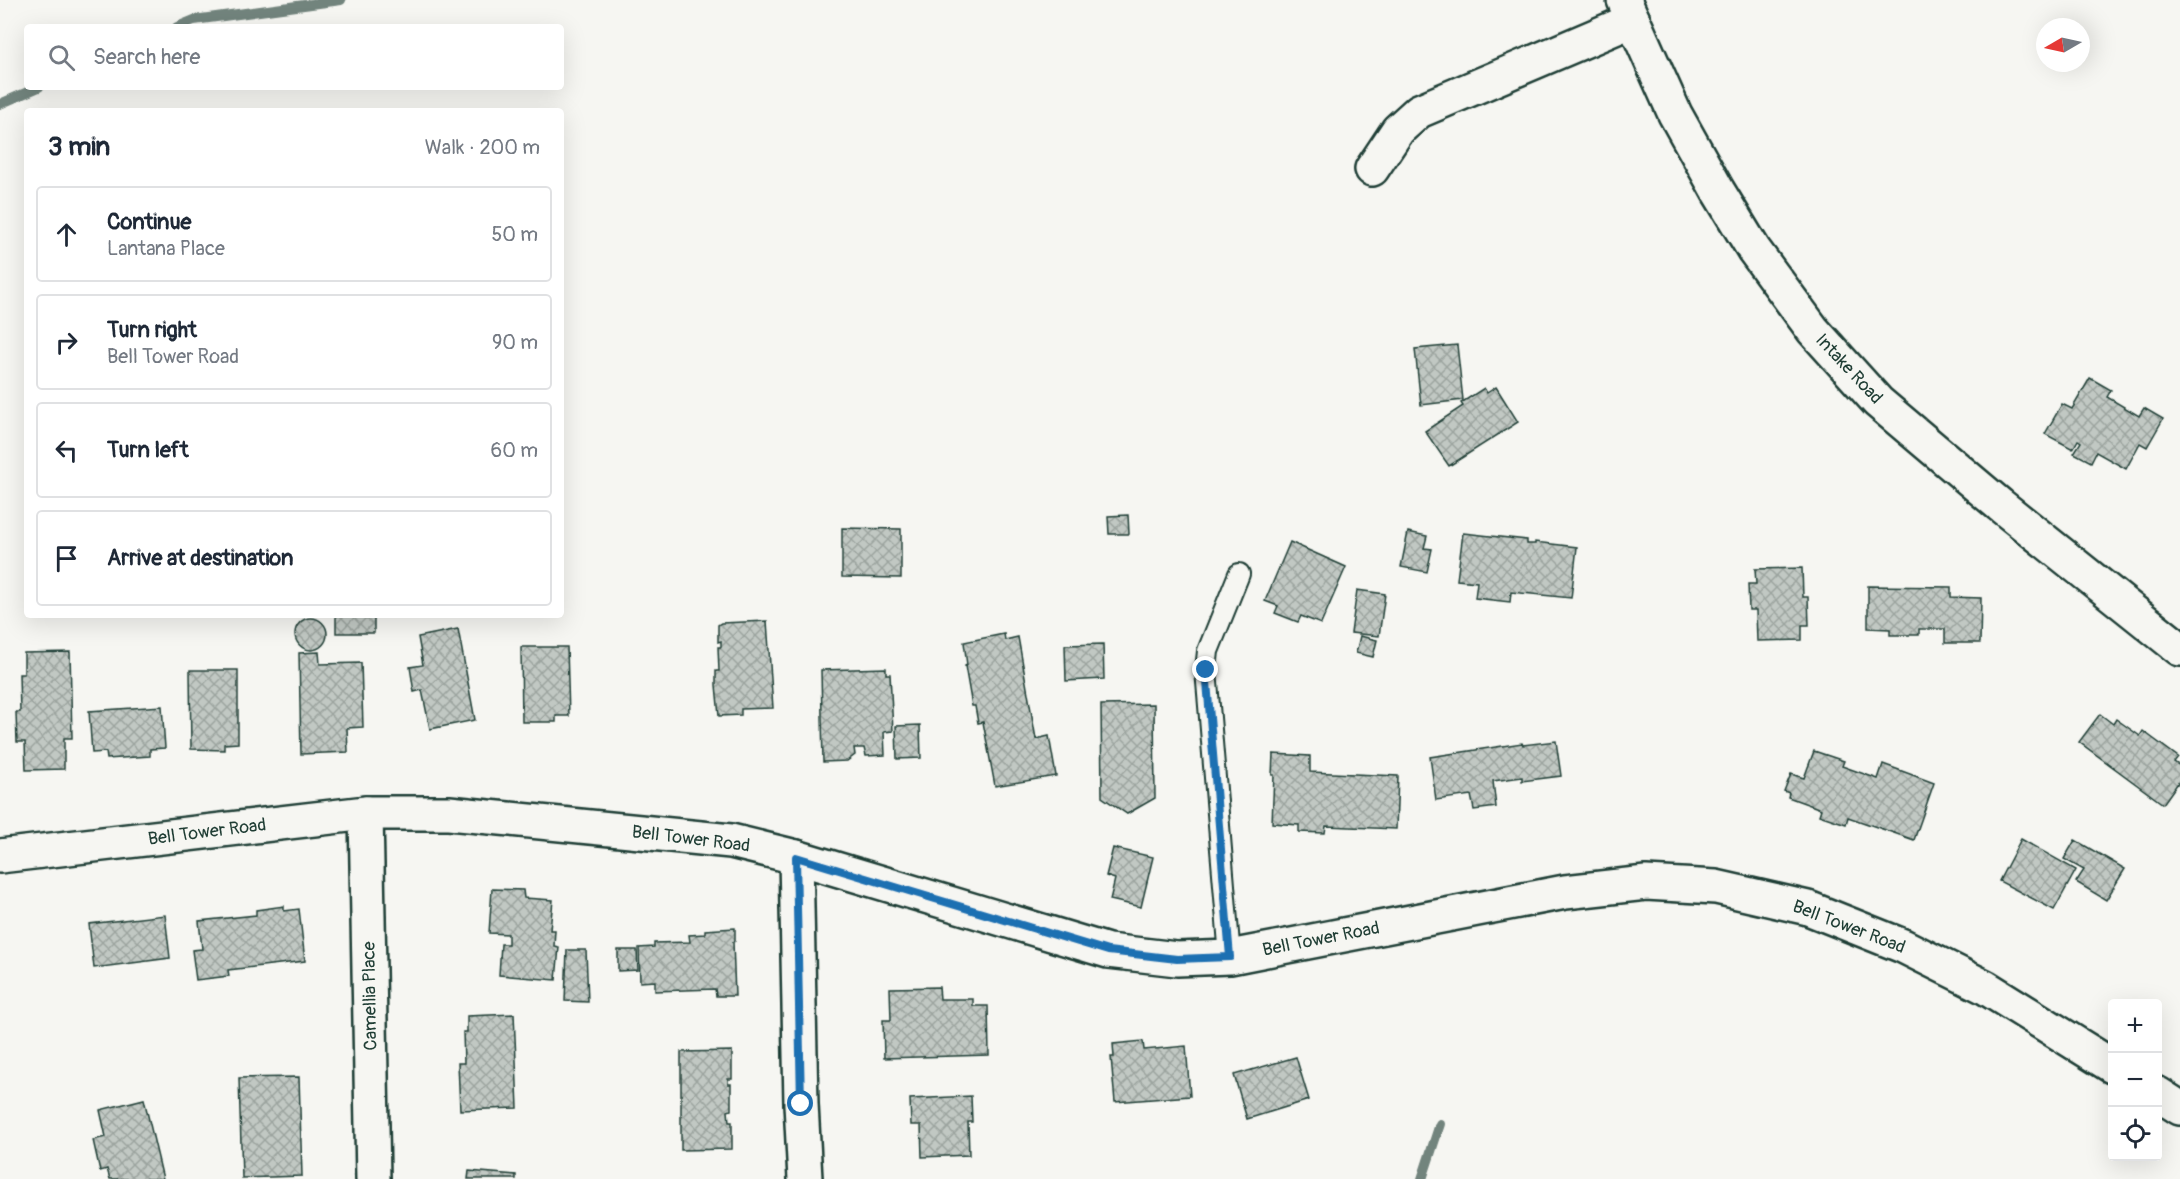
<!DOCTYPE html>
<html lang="en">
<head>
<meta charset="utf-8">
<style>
  body { margin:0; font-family:Pangolin,sans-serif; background:#f2f2f3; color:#1f2937 }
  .controls { position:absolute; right:18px; bottom:18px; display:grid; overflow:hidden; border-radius:6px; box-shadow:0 6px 24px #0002 }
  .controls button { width:54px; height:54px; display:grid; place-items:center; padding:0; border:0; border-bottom:2px solid #e0e1e3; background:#fff; color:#1f2937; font:30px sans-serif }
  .compass { position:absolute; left:2036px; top:18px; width:54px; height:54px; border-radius:50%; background:#fff; box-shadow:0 6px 24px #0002; rotate:261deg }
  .stop { position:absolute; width:18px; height:18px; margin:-14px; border:4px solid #1f6fb2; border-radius:50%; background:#fff }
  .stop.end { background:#1f6fb2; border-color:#fff; box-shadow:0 2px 6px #0008 }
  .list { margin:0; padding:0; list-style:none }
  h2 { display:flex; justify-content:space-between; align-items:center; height:78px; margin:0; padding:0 24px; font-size:26px }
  h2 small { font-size:20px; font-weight:400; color:#747a83 }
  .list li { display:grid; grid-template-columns:39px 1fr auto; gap:18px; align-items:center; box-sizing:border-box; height:96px; margin:0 12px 12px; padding:0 12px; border:2px solid #e0e1e3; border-radius:6px }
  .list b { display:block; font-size:22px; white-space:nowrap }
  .list p { margin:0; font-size:20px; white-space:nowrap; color:#747a83 }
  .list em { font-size:20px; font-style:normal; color:#747a83 }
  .icon { flex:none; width:33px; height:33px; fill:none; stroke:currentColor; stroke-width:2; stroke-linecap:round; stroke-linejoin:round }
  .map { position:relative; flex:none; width:2180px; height:1179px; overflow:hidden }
  .search { position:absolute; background:#fff; box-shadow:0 6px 24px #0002; left:24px; top:24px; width:540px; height:66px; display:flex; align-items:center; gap:15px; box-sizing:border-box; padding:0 21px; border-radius:6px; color:#747a83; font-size:22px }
  .panel { position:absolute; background:#fff; box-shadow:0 6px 24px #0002; left:24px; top:108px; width:540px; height:510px; border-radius:6px }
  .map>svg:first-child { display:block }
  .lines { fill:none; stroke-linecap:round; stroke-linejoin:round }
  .stream { stroke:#72847d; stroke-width:10 }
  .building { fill:url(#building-cross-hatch); stroke:#1f3d34; stroke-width:1.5 }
  .lane-casing { stroke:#1f3d34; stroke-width:24 }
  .street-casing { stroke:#1f3d34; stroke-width:38 }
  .secondary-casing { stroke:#1f3d34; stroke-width:38 }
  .lane { stroke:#f6f6f2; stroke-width:20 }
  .street { stroke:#f6f6f2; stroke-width:33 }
  .secondary { stroke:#f6f6f2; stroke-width:33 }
  .route { stroke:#1f6fb2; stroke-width:8 }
  .labels { text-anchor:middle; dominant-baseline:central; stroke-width:5; stroke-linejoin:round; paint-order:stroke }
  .street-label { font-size:18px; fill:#1f3d34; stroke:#f6f6f2 }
</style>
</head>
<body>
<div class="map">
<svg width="2180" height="1179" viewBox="0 0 2180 1179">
  <defs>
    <pattern id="building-cross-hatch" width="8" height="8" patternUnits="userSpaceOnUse" patternTransform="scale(1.5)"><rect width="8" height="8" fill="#c1c8c3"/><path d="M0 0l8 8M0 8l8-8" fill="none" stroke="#9ca49f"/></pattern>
  </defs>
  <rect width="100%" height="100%" fill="#f6f6f2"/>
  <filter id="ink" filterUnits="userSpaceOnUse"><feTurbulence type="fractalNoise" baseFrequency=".0167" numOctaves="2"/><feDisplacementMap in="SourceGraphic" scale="12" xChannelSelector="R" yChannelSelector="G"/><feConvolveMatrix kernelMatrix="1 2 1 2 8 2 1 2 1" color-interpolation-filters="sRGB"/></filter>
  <g filter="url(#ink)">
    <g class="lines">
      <g class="stream">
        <polyline points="177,27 194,20 341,0"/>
        <polyline points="0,104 39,87"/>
        <polyline points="1422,1179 1440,1124"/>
      </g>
    </g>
    <g class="building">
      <polygon points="1457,345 1463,400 1421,405 1415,349"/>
      <polygon points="2090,378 2111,390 2107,397 2139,416 2144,408 2163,419 2147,447 2140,443 2126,469 2096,452 2091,462 2074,453 2081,442 2078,440 2073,449 2045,434 2062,404 2072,409"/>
      <polygon points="1496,387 1518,422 1449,466 1425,431 1463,406 1461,403 1484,388 1487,393"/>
      <polygon points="1128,515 1129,534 1109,534 1108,516"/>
      <polygon points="842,528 901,529 901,578 842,577"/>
      <polygon points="1408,532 1427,536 1424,548 1432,549 1427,572 1401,567"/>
      <polygon points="1463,533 1527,540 1527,544 1535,544 1535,542 1577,547 1571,598 1511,592 1510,602 1475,598 1477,582 1457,580"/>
      <polygon points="1290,542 1346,567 1321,624 1301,616 1298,622 1275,613 1278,606 1265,601"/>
      <polygon points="1802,568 1803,597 1808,597 1809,625 1802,625 1802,640 1757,641 1756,610 1749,610 1748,584 1756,584 1755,569"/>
      <polygon points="1868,586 1951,587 1951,597 1981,598 1980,643 1945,643 1945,629 1919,629 1919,635 1890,635 1890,629 1868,628"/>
      <polygon points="1357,590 1385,594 1379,636 1351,633"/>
      <rect x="336" y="615" width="38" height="18"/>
      <circle cx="311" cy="634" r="16"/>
      <polygon points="767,621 773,708 741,709 741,715 719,716 716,685 716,671 719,671 718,647 721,647 721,641 718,642 718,625 721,623"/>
      <polygon points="458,629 475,720 430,729 422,690 414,692 410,667 423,665 418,637"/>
      <polygon points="1004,634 1005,640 1018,637 1036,739 1049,736 1056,776 995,786 983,722 978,723 975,706 972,706 965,666 967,665 964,642"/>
      <polygon points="1360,636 1377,640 1373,657 1356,653"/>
      <polygon points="1103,644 1104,679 1066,681 1065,645"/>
      <polygon points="521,647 567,647 569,716 556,716 556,722 522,722"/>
      <polygon points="70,652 72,738 64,738 64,769 26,770 25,742 17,742 16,712 20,712 19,674 24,674 24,653"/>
      <polygon points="319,652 320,664 361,663 363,727 347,728 348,752 301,754 299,653"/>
      <polygon points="886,668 886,674 890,674 893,731 884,732 885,755 866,756 864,748 854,748 855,755 847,761 823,762 821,670"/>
      <polygon points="190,670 238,670 238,743 224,744 224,750 191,749"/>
      <polygon points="1154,704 1155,798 1127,814 1102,797 1101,705"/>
      <polygon points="162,706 165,748 150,749 150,756 107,759 106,752 92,753 89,711"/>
      <polygon points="2100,714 2113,724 2116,719 2140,736 2143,731 2178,757 2174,762 2180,766 2180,780 2163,804 2079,742"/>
      <polygon points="920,725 921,758 897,759 896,726"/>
      <polygon points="1556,741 1561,776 1522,781 1522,777 1493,781 1496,807 1474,810 1471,795 1436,800 1430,757 1522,743 1523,745"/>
      <polygon points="1814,751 1844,761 1842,766 1878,779 1883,764 1934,783 1914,840 1848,817 1846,824 1819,815 1821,809 1788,797 1789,793 1784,791 1791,774 1804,778"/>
      <polygon points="1273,754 1310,756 1310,772 1398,776 1396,829 1326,826 1325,833 1299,832 1299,825 1272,823 1274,775 1272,775"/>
      <polygon points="2021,839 2076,870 2054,910 1999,881"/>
      <polygon points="2075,840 2125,869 2106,900 2076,882 2084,870 2064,859"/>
      <polygon points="1113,848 1153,857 1141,907 1110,900 1115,879 1106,876"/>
      <polygon points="492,889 523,890 524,898 553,900 550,930 555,930 554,946 559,947 556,980 499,975 501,944 508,944 508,934 489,933"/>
      <polygon points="284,906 284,911 299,909 305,961 228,970 229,976 196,980 192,950 202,949 199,921 256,915 256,910"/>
      <polygon points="165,915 170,958 94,968 89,924"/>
      <polygon points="735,928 735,941 733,942 735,996 716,996 715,989 655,991 655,981 640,982 639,948 654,947 654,943 690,942 689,935 705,934 705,930"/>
      <polygon points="567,950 586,950 588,1002 565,1001"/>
      <polygon points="618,950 637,950 638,970 618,971"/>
      <polygon points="939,987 940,999 973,999 973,1006 988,1006 989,1055 884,1058 883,1020 891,1020 890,988"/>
      <polygon points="514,1014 518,1108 460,1110 458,1063 464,1063 463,1032 467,1032 467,1016"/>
      <polygon points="1143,1041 1144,1050 1186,1046 1190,1096 1115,1102 1111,1057 1114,1057 1113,1044"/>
      <polygon points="732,1051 732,1079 728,1079 728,1084 731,1084 731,1110 728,1111 729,1122 732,1122 732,1149 681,1150 681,1052"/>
      <polygon points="1296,1057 1309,1100 1247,1119 1234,1075"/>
      <polygon points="299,1077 302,1176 242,1178 239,1078"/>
      <polygon points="971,1096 972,1122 968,1122 969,1155 922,1157 921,1125 911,1125 910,1099"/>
      <polygon points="144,1099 163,1179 110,1179 107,1169 100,1171 93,1140 106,1137 100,1110"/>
      <polygon points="469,1171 516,1175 516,1179 468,1179"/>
    </g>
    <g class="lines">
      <defs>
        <polyline id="lane" points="1230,957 1206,670 1208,651 1239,574"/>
        <g id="street">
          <polyline points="1372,169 1398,130 1419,111 1633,20"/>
          <polyline points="366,813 373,1179"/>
          <polyline points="0,856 366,813 449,813 731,841 796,857 1108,951 1177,959 1230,957 1565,892 1646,883 1716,887 1808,908 1903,946 1985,987 2112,1066"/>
          <polyline points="796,857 801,1104 805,1179"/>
          <polyline points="2158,1094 2180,1108"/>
        </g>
        <polyline id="secondary" points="1624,0 1675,114 1718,191 1754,250 1813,330 1878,402 2000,505 2180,649"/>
      </defs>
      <use href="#lane" class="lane-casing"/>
      <use href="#street" class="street-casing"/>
      <use href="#secondary" class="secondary-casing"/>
      <use href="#lane" class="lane"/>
      <use href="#street" class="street"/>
      <use href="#secondary" class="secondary"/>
    </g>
  </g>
  <g class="lines" filter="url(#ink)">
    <polyline class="route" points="801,1104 796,857 1108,951 1177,959 1230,957 1206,670"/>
  </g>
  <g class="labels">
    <g class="street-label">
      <text transform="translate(1849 369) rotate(47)">Intake Road</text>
      <text transform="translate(207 832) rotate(-7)">Bell Tower Road</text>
      <text transform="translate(691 839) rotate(7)">Bell Tower Road</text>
      <text transform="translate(1849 927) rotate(21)">Bell Tower Road</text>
      <text transform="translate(1321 939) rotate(-11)">Bell Tower Road</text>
      <text transform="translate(370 996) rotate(-91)">Camellia Place</text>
    </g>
  </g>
</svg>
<div class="controls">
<button>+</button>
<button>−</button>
<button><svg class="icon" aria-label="locate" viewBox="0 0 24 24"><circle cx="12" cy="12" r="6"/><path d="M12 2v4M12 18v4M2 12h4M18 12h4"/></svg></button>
</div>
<svg class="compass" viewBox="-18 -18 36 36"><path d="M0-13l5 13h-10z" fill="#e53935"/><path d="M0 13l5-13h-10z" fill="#747a83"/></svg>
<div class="stop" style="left:801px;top:1104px"></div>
<div class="stop end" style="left:1206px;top:670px"></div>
<div class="search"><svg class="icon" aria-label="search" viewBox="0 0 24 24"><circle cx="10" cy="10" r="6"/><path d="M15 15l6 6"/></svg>Search here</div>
<section class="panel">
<h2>3 min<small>Walk · 200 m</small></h2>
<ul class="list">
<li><svg class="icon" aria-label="ahead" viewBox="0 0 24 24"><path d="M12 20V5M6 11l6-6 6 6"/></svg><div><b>Continue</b><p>Lantana Place</p></div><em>50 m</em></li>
<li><svg class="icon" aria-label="right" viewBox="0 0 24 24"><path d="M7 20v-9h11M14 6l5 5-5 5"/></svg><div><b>Turn right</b><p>Bell Tower Road</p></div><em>90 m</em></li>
<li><svg class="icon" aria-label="left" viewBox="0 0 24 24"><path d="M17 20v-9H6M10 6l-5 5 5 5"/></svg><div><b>Turn left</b></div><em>60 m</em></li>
<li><svg class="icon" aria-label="arrive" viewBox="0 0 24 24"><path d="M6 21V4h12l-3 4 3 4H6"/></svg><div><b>Arrive at destination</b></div></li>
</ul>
</section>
</div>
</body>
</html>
